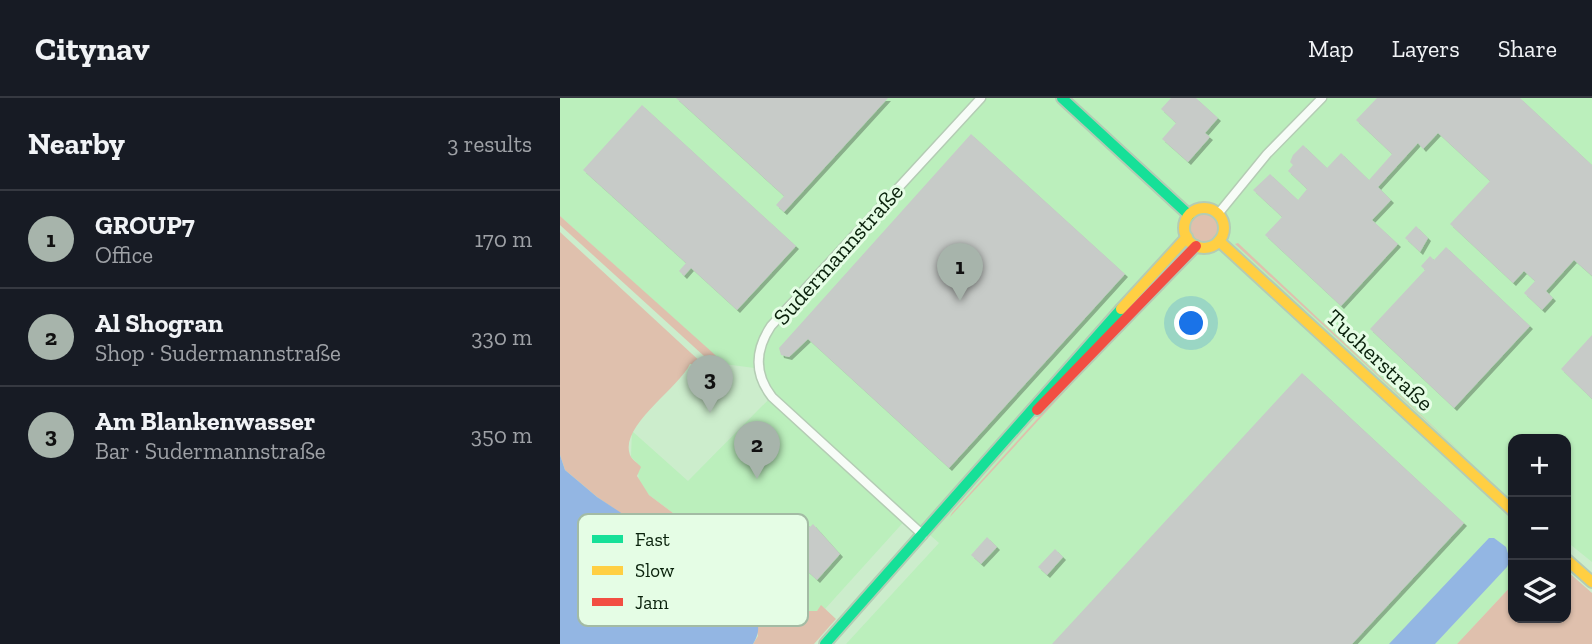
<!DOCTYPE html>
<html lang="en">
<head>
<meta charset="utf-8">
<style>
  body { margin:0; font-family:"Zilla Slab",serif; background:#20242c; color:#f1f3f6 }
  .controls { position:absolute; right:21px; bottom:21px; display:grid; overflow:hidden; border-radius:14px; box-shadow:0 2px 5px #0004 }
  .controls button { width:63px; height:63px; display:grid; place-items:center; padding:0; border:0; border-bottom:2px solid #363941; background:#171b24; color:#f1f3f6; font:35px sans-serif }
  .you { position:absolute; left:632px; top:226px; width:24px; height:24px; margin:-18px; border:5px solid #fff; border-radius:50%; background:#1a73e8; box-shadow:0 0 0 10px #1a73e833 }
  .badge { display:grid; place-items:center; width:46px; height:46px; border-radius:50%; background:#a7b4ab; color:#111; font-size:23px; font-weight:700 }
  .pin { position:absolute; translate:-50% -58px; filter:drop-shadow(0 2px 4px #0008) }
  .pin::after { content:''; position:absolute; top:37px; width:24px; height:21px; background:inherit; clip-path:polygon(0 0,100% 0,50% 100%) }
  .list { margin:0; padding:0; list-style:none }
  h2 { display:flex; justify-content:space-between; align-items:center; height:91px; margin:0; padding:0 28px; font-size:30px }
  h2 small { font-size:23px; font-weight:400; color:#9ea1a6 }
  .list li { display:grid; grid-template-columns:46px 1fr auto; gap:21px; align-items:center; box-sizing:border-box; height:98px; padding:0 28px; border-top:2px solid #363941 }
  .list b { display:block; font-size:26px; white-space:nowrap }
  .list p { margin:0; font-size:23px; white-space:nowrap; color:#9ea1a6 }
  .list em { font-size:23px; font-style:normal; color:#9ea1a6 }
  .icon { flex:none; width:38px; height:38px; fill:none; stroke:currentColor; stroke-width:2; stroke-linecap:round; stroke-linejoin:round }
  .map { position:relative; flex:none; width:1032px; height:546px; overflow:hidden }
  header { display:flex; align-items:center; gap:42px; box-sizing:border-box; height:98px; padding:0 35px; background:#171b24; border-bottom:2px solid #363941 }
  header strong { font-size:33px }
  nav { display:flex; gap:38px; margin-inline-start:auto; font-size:24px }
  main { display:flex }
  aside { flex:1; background:#171b24 }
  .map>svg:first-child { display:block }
  .built { fill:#bbefbc }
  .green { fill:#dfc0ad }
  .water { fill:#93b6e3 }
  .building { fill:#c7cbc8; filter:url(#shadow) }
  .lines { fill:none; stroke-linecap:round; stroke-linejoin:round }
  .street-casing { stroke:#b4ccb4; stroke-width:11 }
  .fast-casing { stroke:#b4ccb4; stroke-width:14 }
  .slow-casing { stroke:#b4ccb4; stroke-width:14 }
  .jam-casing { stroke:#b4ccb4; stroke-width:14 }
  .street { stroke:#f7fcf7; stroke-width:8 }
  .fast { stroke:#16e098; stroke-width:10 }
  .slow { stroke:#ffcf43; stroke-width:10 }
  .jam { stroke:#f24e42; stroke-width:10 }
  .labels { text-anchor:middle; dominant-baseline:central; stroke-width:6; stroke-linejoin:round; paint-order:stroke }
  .street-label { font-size:23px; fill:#09210b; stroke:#e5fde5 }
  .key { fill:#e5fde5; stroke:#a3bba4; stroke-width:2 }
  .key-label { font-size:19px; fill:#09210b }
</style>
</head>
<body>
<header>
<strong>Citynav</strong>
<nav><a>Map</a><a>Layers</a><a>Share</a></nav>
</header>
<main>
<aside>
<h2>Nearby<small>3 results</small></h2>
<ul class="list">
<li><span class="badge">1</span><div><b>GROUP7</b><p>Office</p></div><em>170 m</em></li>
<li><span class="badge">2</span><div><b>Al Shogran</b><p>Shop · Sudermannstraße</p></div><em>330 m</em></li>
<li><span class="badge">3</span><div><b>Am Blankenwasser</b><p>Bar · Sudermannstraße</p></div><em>350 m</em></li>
</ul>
</aside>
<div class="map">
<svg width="1032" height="546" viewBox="0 0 1032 546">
  <defs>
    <filter id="shadow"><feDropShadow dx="3" dy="3" stdDeviation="0" flood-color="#0004"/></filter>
  </defs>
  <rect width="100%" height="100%" fill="#ccedcc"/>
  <polygon class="built" points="0,0 1032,0 1032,464 1006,443 1006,341 953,341 953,486 897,546 286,546 379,445 349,418 265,511 261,508 257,513 249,513 157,435 121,421 89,397 79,384 77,365 71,359 72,333 128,383 214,296 202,271 164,266 0,118"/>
  <g class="green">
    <circle cx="644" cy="130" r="14"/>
    <polygon points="0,118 153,255 164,266 154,265 144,258 0,127"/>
    <path d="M0,134L144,267L130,266C118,291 59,328 70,357C72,362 78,365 81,369L77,378L89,397L121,421L157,435L249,513H257L261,507L276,521L254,546H193L198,538L192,512L119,442L94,428L72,423L37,399L5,372L0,357Z"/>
    <polygon points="678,145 909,362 675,146"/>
    <polygon points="581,206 583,208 390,419 392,415"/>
    <polygon points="1006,472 1032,495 1032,546 897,546 953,486 953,520 1006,520"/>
  </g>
  <g class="water">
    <path d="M0,357L5,372L37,399L72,422L94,428L119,442L192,512C199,525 201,533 193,546H0Z"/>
    <polygon points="929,440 934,440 946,449 950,462 947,469 875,546 829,546"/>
  </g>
  <g class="building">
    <polygon points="116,0 328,0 224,114 216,107 224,98"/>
    <polygon points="611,0 636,0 658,20 645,35 650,39 628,64 602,41 616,25 601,11"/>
    <polygon points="817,0 960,0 1032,67 1032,178 1014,162 986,193 993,200 982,212 964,195 975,183 964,173 953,185 890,126 930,83 878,35 863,51 858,45 818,89 831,102 812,122 838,146 781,208 705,137 722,119 693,92 710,76 738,102 747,91 728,73 733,67 730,64 733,57 743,47 767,70 781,55 809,82 832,56 796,22"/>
    <polygon points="82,7 236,148 177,212 131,170 124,178 119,173 126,165 23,72"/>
    <polygon points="411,36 565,176 389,370 248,241 229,259 221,257 219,250"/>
    <polygon points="856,128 868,140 860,154 845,140"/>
    <polygon points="886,149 970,228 894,310 810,231 865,172 861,168 870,158 874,162"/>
    <polygon points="1032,237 1032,301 1001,271"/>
    <polygon points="742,275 904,425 792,546 492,546"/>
    <polygon points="236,415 250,429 253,426 280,456 257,482 212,441"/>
    <polygon points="427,439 437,449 421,466 411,457"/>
    <polygon points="495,451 503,459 487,477 478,469"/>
  </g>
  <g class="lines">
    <defs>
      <g id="street">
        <polyline points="658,116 707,56 762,0"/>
        <path d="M363,437L212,299C194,276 195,252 211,228L421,0"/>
      </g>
      <g id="fast">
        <polyline points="502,0 629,117"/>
        <polyline points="265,546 561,211"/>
      </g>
      <g id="slow">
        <circle cx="644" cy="130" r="20"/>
        <polyline points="659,143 953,413"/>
        <polyline points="561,211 627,139"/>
        <polyline points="1006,461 1032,484"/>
      </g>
      <polyline id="jam" points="477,312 636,148"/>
    </defs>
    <use href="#street" class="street-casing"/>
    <use href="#fast" class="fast-casing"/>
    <use href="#slow" class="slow-casing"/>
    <use href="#jam" class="jam-casing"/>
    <use href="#street" class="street"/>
    <use href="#fast" class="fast"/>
    <use href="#slow" class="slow"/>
    <use href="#jam" class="jam"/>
  </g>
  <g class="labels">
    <g class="street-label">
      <text transform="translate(278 156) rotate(-48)">Sudermannstraße</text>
      <text transform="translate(820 262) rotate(43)">Tucherstraße</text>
    </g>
  </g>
  <rect x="18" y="416" width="230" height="112" rx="10" class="key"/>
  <rect x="32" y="437" width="31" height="8" fill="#16e098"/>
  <rect x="32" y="468" width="31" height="9" fill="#ffcf43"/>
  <rect x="32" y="500" width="31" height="8" fill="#f24e42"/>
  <g class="key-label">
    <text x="75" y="448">Fast</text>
    <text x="75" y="479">Slow</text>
    <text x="75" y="511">Jam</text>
  </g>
</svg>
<div class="controls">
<button>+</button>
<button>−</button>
<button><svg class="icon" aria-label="layers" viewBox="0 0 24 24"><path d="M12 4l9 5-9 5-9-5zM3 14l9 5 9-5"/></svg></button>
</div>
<div class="you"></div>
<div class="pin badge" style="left:400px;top:203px">1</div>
<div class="pin badge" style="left:197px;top:381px">2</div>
<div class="pin badge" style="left:150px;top:315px">3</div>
</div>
</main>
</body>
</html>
